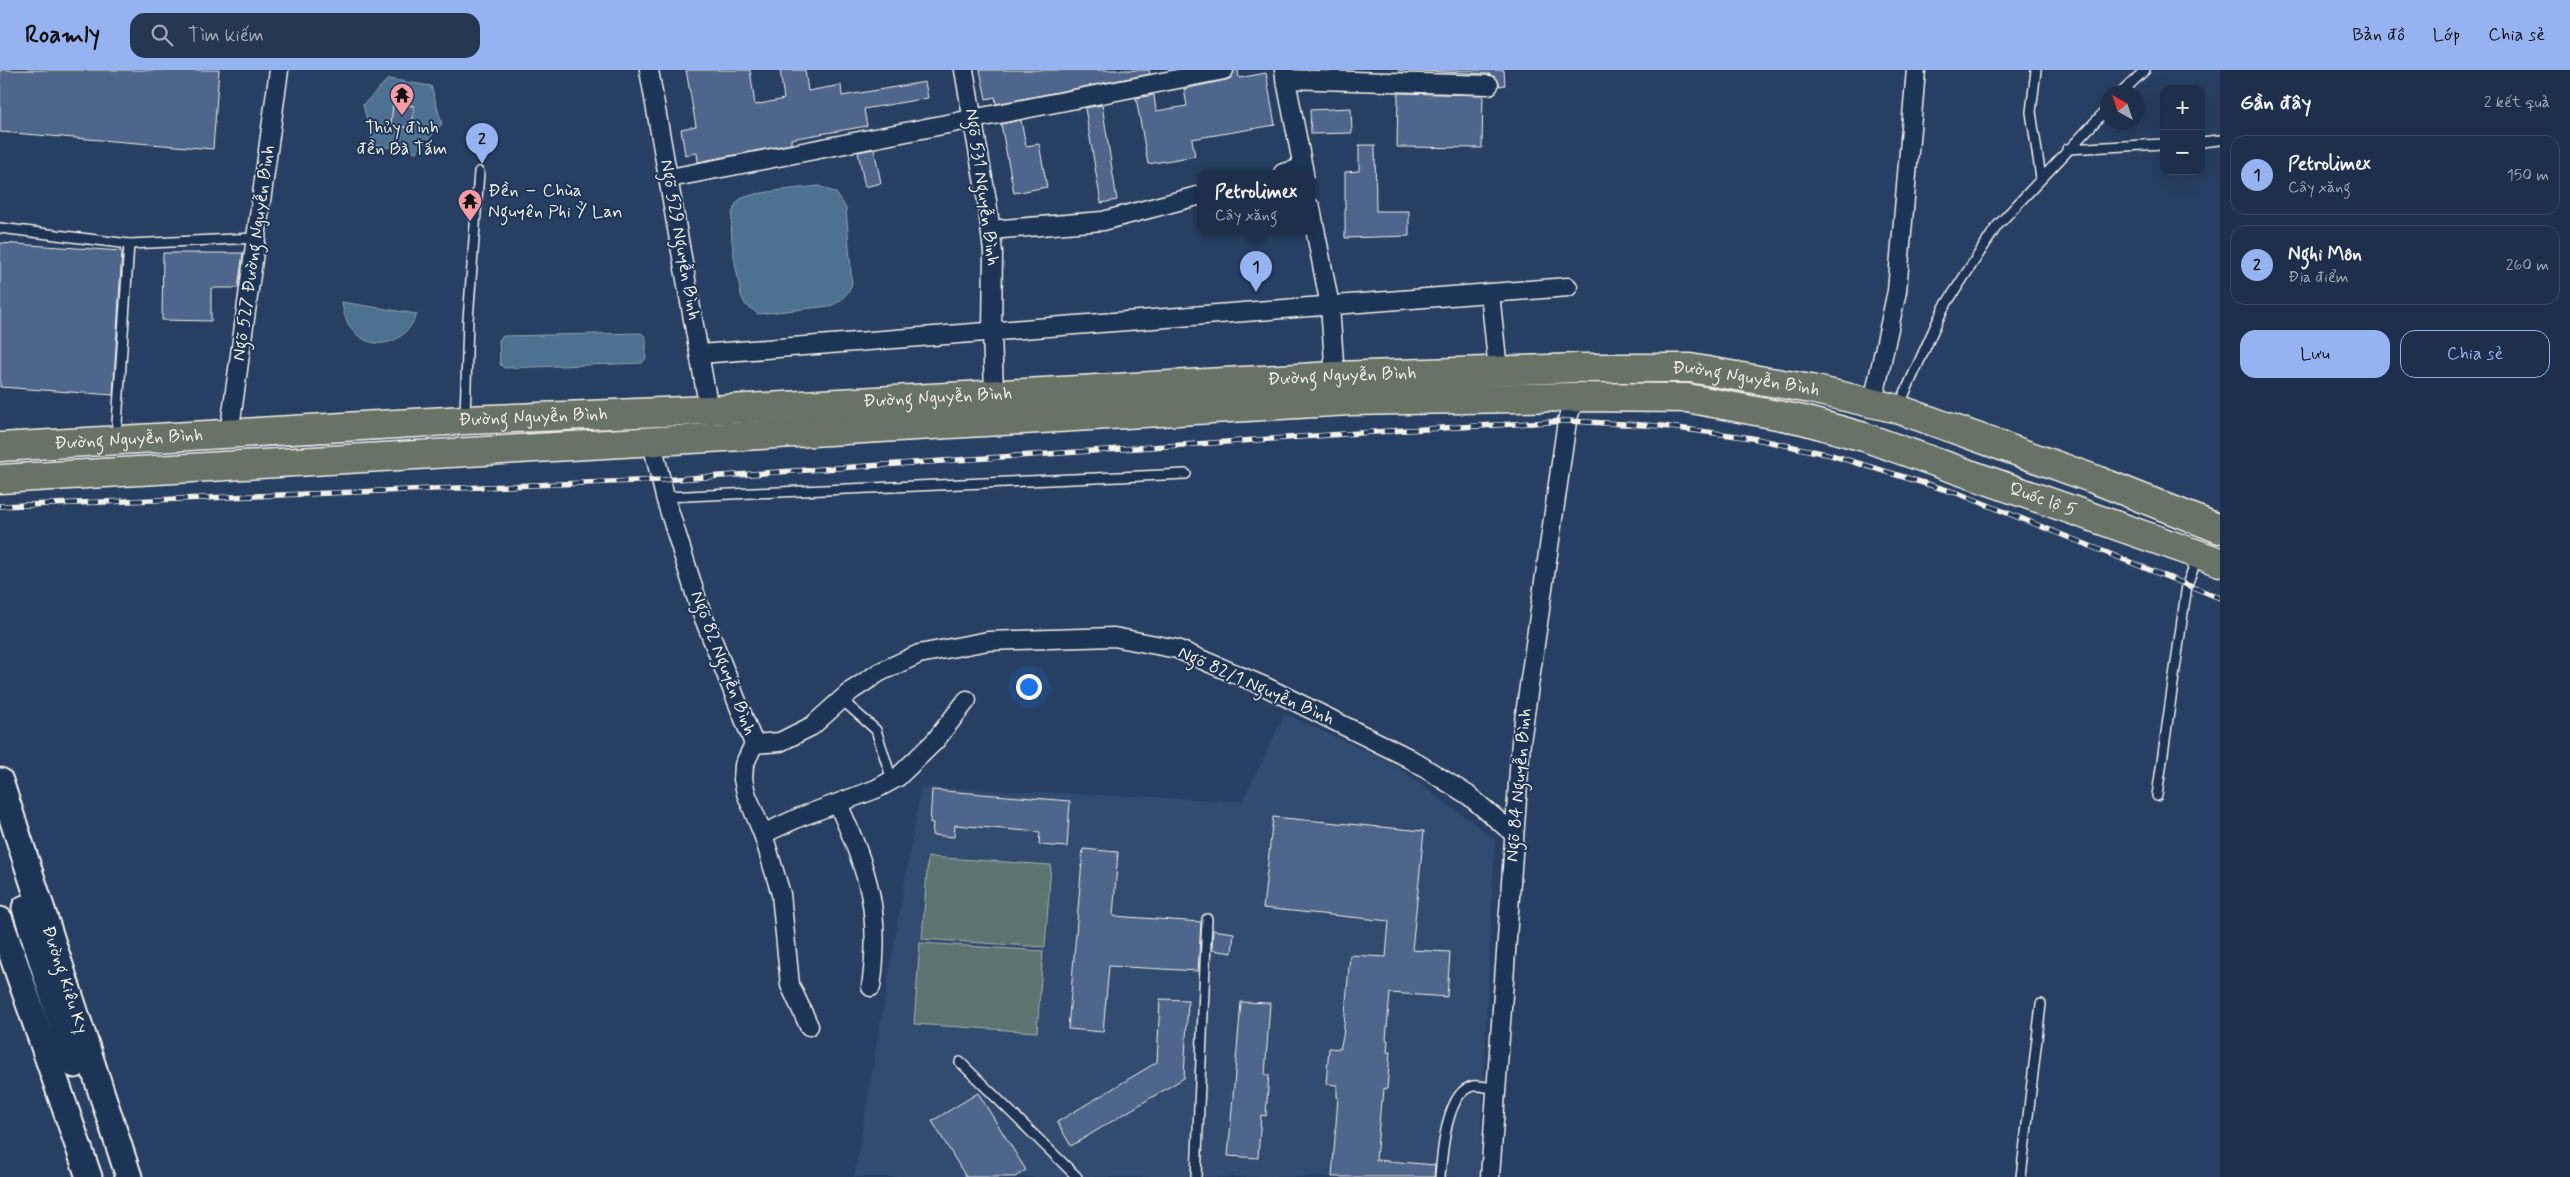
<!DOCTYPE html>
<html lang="vi">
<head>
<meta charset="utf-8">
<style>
  body { margin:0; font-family:Mynerve,sans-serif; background:#253751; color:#f1f3f6 }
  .controls { position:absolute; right:15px; top:15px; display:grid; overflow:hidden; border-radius:10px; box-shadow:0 5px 20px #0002 }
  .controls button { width:45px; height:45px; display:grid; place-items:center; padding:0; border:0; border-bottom:1px solid #3b4a62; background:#1d2f4a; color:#f1f3f6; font:25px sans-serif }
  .compass { position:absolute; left:2100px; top:15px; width:45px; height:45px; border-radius:50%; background:#1d2f4a; box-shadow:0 5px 20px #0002; rotate:320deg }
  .you { position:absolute; left:1028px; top:616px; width:18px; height:18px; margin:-12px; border:4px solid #fff; border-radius:50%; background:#1a73e8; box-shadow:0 0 0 8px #1a73e833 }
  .badge { display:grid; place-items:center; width:32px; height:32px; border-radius:50%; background:#95b2f1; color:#111; font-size:16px; font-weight:700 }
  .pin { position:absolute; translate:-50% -41px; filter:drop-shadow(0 1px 2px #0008) }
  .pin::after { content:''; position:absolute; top:26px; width:18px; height:15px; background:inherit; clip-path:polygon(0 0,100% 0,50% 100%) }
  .popup { position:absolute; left:1197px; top:100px; width:118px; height:65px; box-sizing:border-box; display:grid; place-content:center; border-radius:10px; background:#1d2f4a; filter:drop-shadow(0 1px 4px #0005); font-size:16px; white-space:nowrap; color:#a0a9b5 }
  .popup b { font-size:19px; color:#f1f3f6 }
  .popup::after { content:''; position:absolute; left:50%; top:100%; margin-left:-10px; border:10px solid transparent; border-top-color:#1d2f4a }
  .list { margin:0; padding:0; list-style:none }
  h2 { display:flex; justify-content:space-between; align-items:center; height:65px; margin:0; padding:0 20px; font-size:21px }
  h2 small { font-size:16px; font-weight:400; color:#a0a9b5 }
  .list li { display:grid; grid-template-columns:32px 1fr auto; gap:15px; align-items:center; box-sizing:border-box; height:80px; margin:0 10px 10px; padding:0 10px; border:1px solid #3b4a62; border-radius:15px }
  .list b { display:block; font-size:19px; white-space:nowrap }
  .list p { margin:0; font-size:16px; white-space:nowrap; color:#a0a9b5 }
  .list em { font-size:16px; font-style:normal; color:#a0a9b5 }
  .actions { display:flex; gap:10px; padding:15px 20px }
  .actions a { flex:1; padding:11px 0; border:1px solid #95b2f1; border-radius:15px; text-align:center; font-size:18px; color:#95b2f1 }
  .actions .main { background:#95b2f1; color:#111 }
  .icon { flex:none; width:28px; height:28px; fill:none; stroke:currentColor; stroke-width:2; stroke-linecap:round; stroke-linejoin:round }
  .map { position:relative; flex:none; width:2220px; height:1107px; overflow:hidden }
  header { display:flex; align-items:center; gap:30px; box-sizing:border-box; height:70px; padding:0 25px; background:#95b2f1; color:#111 }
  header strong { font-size:24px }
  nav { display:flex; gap:28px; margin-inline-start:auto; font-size:18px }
  .search { width:350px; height:45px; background:#253751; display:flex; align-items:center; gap:12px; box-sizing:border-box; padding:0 18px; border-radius:15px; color:#a0a9b5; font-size:19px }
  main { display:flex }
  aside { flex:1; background:#1d2f4a }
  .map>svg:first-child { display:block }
  .built { fill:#334b6f }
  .green { fill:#5c7470; stroke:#a8b2ac }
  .water { fill:#4d7190; stroke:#90a4b3; fill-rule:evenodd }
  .building { fill:#4f668c; stroke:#f4f1e8 }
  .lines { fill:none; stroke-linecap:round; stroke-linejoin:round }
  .service-casing { stroke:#f4f1e8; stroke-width:12 }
  .minor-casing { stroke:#f4f1e8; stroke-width:21 }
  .secondary-casing { stroke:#f4f1e8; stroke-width:29 }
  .trunk-casing { stroke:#f4f1e8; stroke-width:31 }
  .service { stroke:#1d3557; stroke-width:9 }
  .minor { stroke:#1d3557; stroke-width:18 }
  .secondary { stroke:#1d3557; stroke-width:25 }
  .trunk { stroke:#697266; stroke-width:28 }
  .rail-casing { stroke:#f4f1e8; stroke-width:5.5 }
  .rail { stroke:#1d3557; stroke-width:4; stroke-dasharray:11; stroke-linecap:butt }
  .labels { text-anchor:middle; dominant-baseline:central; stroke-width:4; stroke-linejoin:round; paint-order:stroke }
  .poi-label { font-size:18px; fill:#f4f1e8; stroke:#1d3557 }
  .street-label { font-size:18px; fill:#f4f1e8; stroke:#1d3557 }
</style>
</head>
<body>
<header>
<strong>Roamly</strong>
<div class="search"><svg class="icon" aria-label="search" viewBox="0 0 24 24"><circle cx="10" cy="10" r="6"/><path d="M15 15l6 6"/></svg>Tìm kiếm</div>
<nav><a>Bản đồ</a><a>Lớp</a><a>Chia sẻ</a></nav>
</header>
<main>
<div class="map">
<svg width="2220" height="1107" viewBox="0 0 2220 1107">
  <rect width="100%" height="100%" fill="#273f62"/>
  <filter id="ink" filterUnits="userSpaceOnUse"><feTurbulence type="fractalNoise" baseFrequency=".02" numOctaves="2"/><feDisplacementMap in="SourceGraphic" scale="10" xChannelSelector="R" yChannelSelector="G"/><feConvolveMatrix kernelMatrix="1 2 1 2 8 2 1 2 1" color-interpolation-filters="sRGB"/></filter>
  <g filter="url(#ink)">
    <polygon class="built" points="1285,644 1390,692 1495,769 1479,1107 854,1107 921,717 1242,731"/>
    <g class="green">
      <polygon points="928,787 1051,795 1045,877 922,869"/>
      <polygon points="920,873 1043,881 1037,962 914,954"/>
    </g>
    <g class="water">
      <path d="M388,9L431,16L442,54L416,82L374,75L363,35ZM394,34L411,58L391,55Z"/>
      <path d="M819,116L836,123L846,138L852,214C848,224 841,232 830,236L758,244L745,234L741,225C738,204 722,145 739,130C748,122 804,118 819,116Z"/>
      <path d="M342,232L417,244C399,289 346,280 342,232Z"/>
      <polygon points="641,263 646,267 646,288 642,293 504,298 500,294 499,270 503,266"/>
    </g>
    <g class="building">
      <polygon points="0,0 219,0 213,79 0,62"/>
      <polygon points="686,0 750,0 755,35 784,29 780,0 805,0 808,21 841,15 842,26 925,12 928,28 864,39 867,56 791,69 791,74 698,92 697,83 685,85 681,59 696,56"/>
      <polygon points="980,0 1149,0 1150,4 996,34 995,27 986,29"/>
      <polygon points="1234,0 1238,0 1239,8 1266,3 1275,55 1192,69 1195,86 1148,94 1136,28 1154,25 1156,41 1187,36 1184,19 1226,10 1231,8"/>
      <polygon points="1398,0 1504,0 1505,15 1500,16 1498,10 1489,4"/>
      <polygon points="1398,23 1483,25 1482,78 1397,77"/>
      <polygon points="393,34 414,36 412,58 391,55"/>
      <polygon points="1102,35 1117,130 1101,133 1085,38"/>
      <polygon points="1351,38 1352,63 1311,64 1310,40"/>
      <polygon points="1021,50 1026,76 1039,74 1047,117 1014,123 1001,54"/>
      <polygon points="1359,75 1375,75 1376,141 1409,141 1409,166 1345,168 1345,102 1359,101"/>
      <polygon points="874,79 881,113 865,117 858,82"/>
      <polygon points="0,173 122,181 113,325 0,317"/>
      <polygon points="163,183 243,183 238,218 211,218 211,251 162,250"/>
      <polygon points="932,720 1070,731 1067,777 1039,775 1040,762 955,755 954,767 932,765 933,753 930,753"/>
      <polygon points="1273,747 1424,761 1412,880 1450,882 1447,927 1390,923 1386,970 1388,970 1387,982 1390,982 1387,1019 1384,1018 1383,1031 1381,1031 1376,1090 1435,1095 1434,1107 1332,1107 1338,1027 1337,1027 1337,1015 1326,1014 1329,978 1340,979 1343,967 1350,885 1386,887 1389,851 1263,838"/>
      <polygon points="1083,779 1118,782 1113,846 1201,852 1198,901 1109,896 1103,962 1068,959"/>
      <polygon points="1213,860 1234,863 1232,883 1212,880"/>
      <polygon points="1160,929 1188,930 1184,1008 1071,1076 1057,1052 1157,992"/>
      <polygon points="1241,932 1270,933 1265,1005 1269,1005 1266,1046 1261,1045 1258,1088 1228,1086"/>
      <polygon points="978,1023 1026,1100 1015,1107 966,1107 932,1051"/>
    </g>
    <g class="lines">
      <defs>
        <g id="service">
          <polyline points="2036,0 2031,42 2041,108"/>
          <polyline points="2122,22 2145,0"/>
          <polyline points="2201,72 2220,70"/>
          <polyline points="2067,79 2164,74"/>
          <polyline points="0,158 129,174 256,168"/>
          <polyline points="1899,336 1943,239 1997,156 2108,38"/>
          <polyline points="465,347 468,250 479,102"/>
          <polyline points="116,368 129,174"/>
          <polyline points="665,427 1186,404"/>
          <polyline points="842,630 876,660 892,710"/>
          <polyline points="2157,726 2187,515 2198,486"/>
          <polyline points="960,992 1077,1107"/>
          <polyline points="1196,1107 1207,849"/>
          <path d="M1440,1107C1442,1085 1446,1021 1473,1016C1480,1015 1489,1018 1496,1019"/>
          <polyline points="2021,1107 2041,934"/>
        </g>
        <g id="minor">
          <polyline points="649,0 709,340"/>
          <polyline points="964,0 987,131 993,182 992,261 994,324"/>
          <polyline points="1284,0 1304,103"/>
          <polyline points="1285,9 1489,15"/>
          <polyline points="1283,103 1303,98"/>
          <polyline points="670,108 1224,0"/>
          <polyline points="1311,138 1330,236 1335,306"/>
          <polyline points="990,160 1103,151 1201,125"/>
          <polyline points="1490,223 1498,300"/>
          <polyline points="700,284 1568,217"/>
          <polyline points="1873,332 1897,221 1916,0"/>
          <polyline points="229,365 279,0"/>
          <polyline points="652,373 665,427 699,536 754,674 744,695 743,709 746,723 763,764 781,824 790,915 809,956"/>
          <polyline points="754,674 780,672 812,656 851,621 880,602 919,584 988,571 1114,567 1177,579 1266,617 1407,687 1468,725 1514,764"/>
          <path d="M838,734C868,801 882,842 871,917"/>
          <polyline points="763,764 800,747 876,719 898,707 935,671 967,630"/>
          <polyline points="1490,1107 1521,672 1567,351 1575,327"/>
        </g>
        <g id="secondary">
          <path id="s1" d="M0,711L129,1107"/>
          <polyline points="25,838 75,995"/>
          <polyline points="0,850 89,1107"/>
        </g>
        <g id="trunk">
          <path id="s2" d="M0,377L465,350L709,340L1335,306L1578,298H1690L1811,319L1898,339L2094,409L2220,459"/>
          <path id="s3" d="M0,409L1350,331L1575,327L1687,328L1803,350L1864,367L2220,492"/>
        </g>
      </defs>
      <use href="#service" class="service-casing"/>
      <use href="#minor" class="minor-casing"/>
      <use href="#secondary" class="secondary-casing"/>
      <use href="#trunk" class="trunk-casing"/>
      <use href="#service" class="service"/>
      <use href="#minor" class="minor"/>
      <use href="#secondary" class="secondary"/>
      <use href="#trunk" class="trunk"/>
      <defs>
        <polyline id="rail" points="0,436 661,410 1389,361 1567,351 1662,356 1752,368 1831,385 1960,424 2220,528"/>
      </defs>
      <use href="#rail" class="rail-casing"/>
      <use href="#rail" class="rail"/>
    </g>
  </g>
  <defs>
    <symbol id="temple-pin" viewBox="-11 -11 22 30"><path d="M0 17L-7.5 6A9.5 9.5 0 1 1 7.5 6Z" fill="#ff9aa2" stroke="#1d3557"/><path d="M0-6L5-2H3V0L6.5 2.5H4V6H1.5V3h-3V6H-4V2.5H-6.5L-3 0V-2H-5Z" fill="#111"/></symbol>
  </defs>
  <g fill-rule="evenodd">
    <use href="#temple-pin" x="388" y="11" width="28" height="38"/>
    <use href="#temple-pin" x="456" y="117" width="28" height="38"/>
  </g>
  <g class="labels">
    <g class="poi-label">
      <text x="402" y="58">Thủy đình<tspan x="402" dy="21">đền Bà Tấm</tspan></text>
      <text x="488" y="121" text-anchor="start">Đền – Chùa<tspan x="488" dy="21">Nguyên Phi Ỷ Lan</tspan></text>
    </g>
    <g class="street-label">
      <text transform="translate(982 117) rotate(82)">Ngõ 531 Nguyễn Bình</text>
      <text transform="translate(680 170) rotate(80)">Ngõ 529 Nguyễn Bình</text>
      <text transform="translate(254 183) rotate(-82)">Ngõ 527 Đường Nguyễn Bình</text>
      <text stroke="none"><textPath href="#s2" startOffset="1344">Đường Nguyễn Bình</textPath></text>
      <text stroke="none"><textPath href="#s2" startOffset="1749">Đường Nguyễn Bình</textPath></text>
      <text stroke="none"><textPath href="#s2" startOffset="939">Đường Nguyễn Bình</textPath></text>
      <text stroke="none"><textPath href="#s2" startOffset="534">Đường Nguyễn Bình</textPath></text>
      <text stroke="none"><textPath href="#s2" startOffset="129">Đường Nguyễn Bình</textPath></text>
      <text stroke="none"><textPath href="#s3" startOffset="2060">Quốc lộ 5</textPath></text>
      <text transform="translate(723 593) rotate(69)">Ngõ 82 Nguyễn Bình</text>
      <text transform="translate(1256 616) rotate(24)">Ngõ 82/1 Nguyễn Bình</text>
      <text transform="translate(1519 715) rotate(-85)">Ngõ 84 Nguyễn Bình</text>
      <text stroke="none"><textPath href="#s1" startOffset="209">Đường Kiêu Kỵ</textPath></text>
    </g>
  </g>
</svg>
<div class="controls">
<button>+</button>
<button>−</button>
</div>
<svg class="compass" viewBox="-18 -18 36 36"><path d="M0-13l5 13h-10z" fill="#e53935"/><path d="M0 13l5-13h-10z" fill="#a0a9b5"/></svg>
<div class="you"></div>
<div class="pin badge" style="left:1256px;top:222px">1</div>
<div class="popup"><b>Petrolimex</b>Cây xăng</div>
<div class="pin badge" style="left:482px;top:94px">2</div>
</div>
<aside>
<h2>Gần đây<small>2 kết quả</small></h2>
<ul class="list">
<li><span class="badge">1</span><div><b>Petrolimex</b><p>Cây xăng</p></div><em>150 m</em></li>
<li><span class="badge">2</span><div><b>Nghi Môn</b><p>Địa điểm</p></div><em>260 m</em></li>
</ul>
<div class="actions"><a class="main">Lưu</a><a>Chia sẻ</a></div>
</aside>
</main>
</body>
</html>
